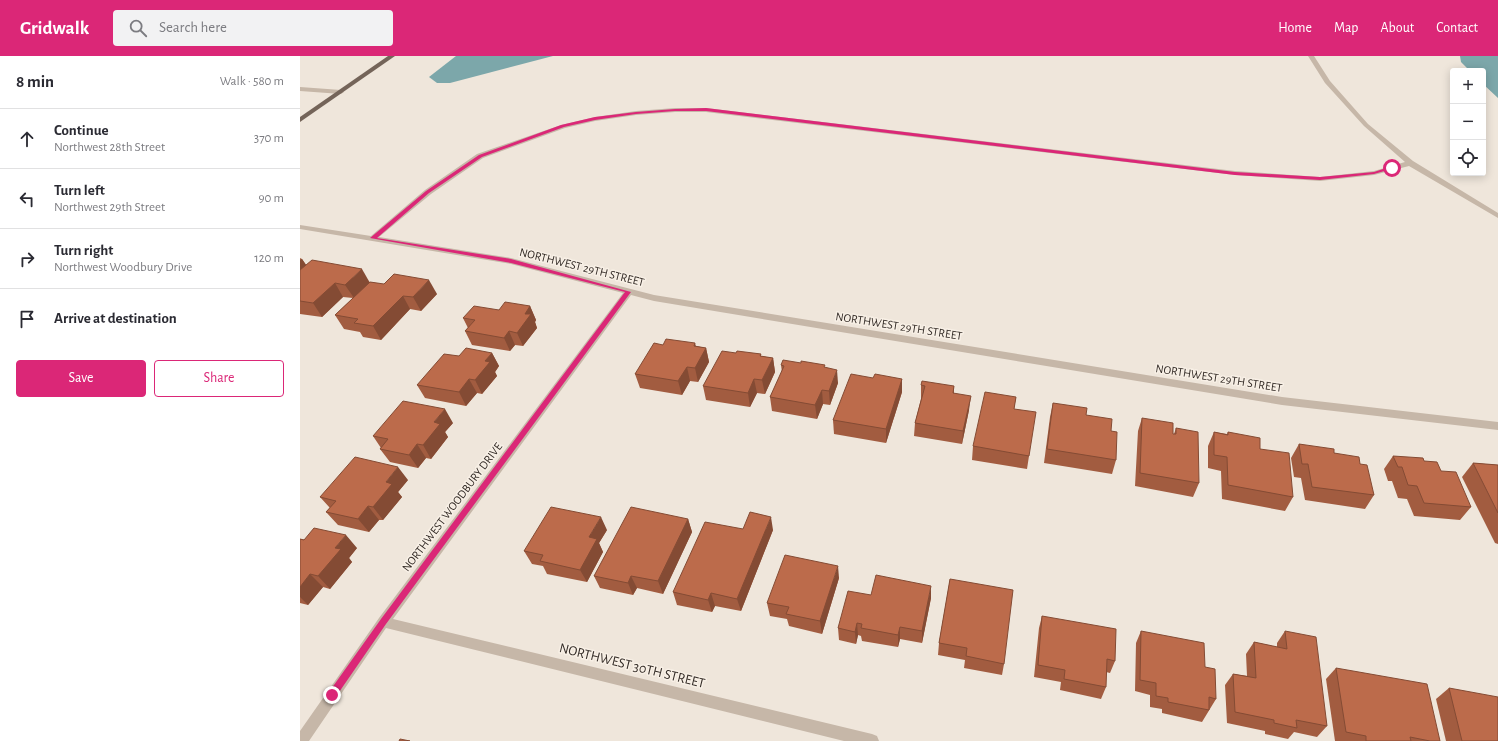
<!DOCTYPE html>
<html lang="en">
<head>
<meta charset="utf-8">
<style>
  body { margin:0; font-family:"Alegreya Sans",sans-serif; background:#f2f2f3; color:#2b2b33 }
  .controls { position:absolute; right:12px; top:12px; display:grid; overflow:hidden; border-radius:4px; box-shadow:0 2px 10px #0003 }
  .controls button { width:36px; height:36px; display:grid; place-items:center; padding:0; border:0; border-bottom:1px solid #e1e1e2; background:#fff; color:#2b2b33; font:20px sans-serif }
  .stop { position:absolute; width:12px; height:12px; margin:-9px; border:3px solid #db2777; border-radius:50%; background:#fff }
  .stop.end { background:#db2777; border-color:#fff; box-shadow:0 1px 4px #0008 }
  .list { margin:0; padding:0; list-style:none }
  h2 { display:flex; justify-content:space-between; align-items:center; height:52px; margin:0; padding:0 16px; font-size:17px }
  h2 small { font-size:13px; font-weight:400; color:#7c7c81 }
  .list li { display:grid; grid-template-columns:26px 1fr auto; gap:12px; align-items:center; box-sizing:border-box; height:60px; padding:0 16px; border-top:1px solid #e1e1e2 }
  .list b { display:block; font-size:15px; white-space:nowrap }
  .list p { margin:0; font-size:13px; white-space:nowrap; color:#7c7c81 }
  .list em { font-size:13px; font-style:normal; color:#7c7c81 }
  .actions { display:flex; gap:8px; padding:12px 16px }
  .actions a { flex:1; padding:9px 0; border:1px solid #db2777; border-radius:4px; text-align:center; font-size:14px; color:#db2777 }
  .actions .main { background:#db2777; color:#fff }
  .icon { flex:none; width:22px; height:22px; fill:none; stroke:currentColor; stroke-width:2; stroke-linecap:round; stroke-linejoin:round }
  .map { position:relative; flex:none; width:1198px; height:685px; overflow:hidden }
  header { display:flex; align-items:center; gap:24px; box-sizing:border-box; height:56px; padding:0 20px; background:#db2777; color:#fff }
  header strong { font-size:19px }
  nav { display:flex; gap:22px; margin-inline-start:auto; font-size:14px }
  .search { width:280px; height:36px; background:#f2f2f3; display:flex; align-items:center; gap:10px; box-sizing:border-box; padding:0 14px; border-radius:4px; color:#7c7c81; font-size:15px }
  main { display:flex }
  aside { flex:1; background:#fff }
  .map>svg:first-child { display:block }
  .water { fill:#7ca7aa }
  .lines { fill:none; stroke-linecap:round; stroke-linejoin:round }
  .minor { fill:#c6b7a8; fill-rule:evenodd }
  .major { fill:#746459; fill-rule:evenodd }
  .wall { fill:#a25c40 }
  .shaded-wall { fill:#844b34 }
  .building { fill:#bc6b4b; stroke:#844b34 }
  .route { fill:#db2777 }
  .labels { text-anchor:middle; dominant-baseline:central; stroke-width:3; stroke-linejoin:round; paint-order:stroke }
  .street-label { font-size:12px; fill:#342c27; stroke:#f8f0e6 }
  .near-street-label { font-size:14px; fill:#342c27; stroke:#f8f0e6 }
</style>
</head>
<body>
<header>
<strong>Gridwalk</strong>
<div class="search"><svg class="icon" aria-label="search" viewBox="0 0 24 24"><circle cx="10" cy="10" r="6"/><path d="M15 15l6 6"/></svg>Search here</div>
<nav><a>Home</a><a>Map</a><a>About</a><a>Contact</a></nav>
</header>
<main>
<aside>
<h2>8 min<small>Walk · 580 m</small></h2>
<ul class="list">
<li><svg class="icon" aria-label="ahead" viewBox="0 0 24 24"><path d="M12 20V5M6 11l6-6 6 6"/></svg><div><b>Continue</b><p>Northwest 28th Street</p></div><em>370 m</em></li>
<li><svg class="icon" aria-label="left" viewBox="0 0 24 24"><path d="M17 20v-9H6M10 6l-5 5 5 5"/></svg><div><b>Turn left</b><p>Northwest 29th Street</p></div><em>90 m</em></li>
<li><svg class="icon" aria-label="right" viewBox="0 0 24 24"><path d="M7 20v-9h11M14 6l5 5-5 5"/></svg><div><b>Turn right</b><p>Northwest Woodbury Drive</p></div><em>120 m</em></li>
<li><svg class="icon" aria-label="arrive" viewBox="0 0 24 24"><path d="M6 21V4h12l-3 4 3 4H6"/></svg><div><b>Arrive at destination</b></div></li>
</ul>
<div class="actions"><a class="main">Save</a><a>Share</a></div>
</aside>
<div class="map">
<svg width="1198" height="685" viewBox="0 0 1198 685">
  <rect width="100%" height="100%" fill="#efe6db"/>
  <g class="water">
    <polygon points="156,0 253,0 150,27 137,27 129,21"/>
    <polygon points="1160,0 1198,0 1198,42 1183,28 1183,15 1170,15 1161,6"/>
  </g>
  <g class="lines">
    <g class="minor">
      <polygon points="1008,0 1014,0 1030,25 1068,68 1113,105 1198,157 1198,162 1109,110 1074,119 1020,125 935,119 406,56 375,56 336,59 295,65 265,72 183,102 131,138 79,181 211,202 354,239 982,341 1198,366 1198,374 982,349 354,245 331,239 93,563 572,678 577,680 579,685 544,685 86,572 9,685 0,685 0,675 79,562 323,237 211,208 0,173 0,169 71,180 125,134 177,98 261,69 295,61 336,55 375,52 406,52 935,115 1020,121 1074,115 1105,106 1064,70 1025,27"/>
      <polygon points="0,31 41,34 44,36 41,38 0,35"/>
    </g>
    <polygon class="major" points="88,0 95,0 0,66 0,61"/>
  </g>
  <g class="wall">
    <polygon points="0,202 2,203 6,209 70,226 137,238 121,255 110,253 81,284 63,281 60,276 44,273 35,259 53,242 43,241 22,261 0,258"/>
    <polygon points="230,250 236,264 235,266 237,272 223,290 215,289 210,295 172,289 165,275 168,272 163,262 199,254"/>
    <polygon points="395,287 396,290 406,292 409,306 398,326 390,325 382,339 340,332 335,318 363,289"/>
    <polygon points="192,297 199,310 195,316 197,320 182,338 177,337 166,350 125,342 117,329 159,300"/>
    <polygon points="436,297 461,298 461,300 473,302 475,316 465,338 457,337 450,351 406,344 403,330"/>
    <polygon points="481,309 525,312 538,327 530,349 523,348 517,363 472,355 470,341 482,316"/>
    <polygon points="602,323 602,336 586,387 534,378 533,364"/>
    <polygon points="621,329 654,330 654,337 669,354 662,388 614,380 615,367 621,343"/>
    <polygon points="716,341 714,353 729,400 727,413 672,404 673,390"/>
    <polygon points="753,347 786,359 816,404 812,418 744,407 750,361"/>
    <polygon points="842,362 873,378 874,378 876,372 899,427 893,441 835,430 838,375"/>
    <polygon points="153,367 145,376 148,381 131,403 126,402 118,412 90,406 80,393 81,392 73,380"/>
    <polygon points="914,376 927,378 928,376 960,393 993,441 985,455 922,443 921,415 908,412 908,390"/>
    <polygon points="999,388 1034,397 1060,408 1074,439 1065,453 1005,444 1001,422 994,421 991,402"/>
    <polygon points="1093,400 1124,405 1141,415 1171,451 1160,464 1114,460 1107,443 1098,442 1092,425 1088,425 1084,413"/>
    <polygon points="1173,407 1198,409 1198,488 1195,487 1162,421"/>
    <polygon points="108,424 98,436 102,441 83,464 79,464 69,476 38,469 26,456 30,452 20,441"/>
    <polygon points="388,463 392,476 363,538 337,532 333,539 300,532 294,520"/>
    <polygon points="443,473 473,474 441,555 415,550 412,556 377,549 373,536"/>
    <polygon points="307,474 299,487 303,496 287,526 247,518 243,510 232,508 224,495"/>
    <polygon points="0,483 57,492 49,502 52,506 30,533 23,531 8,549 0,547"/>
    <polygon points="539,522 522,578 489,570 487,563 470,560 467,547"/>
    <polygon points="650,523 704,608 702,619 664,612 665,604 638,599 639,587"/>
    <polygon points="571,539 631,542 622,587 600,583 598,591 562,585 561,580 558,579 556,588 539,584 538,572"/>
    <polygon points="742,560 815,605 810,617 806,616 806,631 801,643 760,634 761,626 734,621 739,572"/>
    <polygon points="841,575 905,611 916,643 902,666 862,657 862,653 850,651 850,639 835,635 836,587"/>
    <polygon points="985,575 1027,670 1017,681 994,676 988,683 965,678 965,675 927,667 925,629 933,618 947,620 946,598 954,586 977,591 977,587"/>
    <polygon points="1036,612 1140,685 1035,685 1026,623"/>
    <polygon points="1149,632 1198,685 1146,685 1136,643"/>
  </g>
  <g class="shaded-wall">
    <polygon points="2,203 11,216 0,226 0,204"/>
    <polygon points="62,213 70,227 54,242 45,229"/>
    <polygon points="129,224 137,238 121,255 113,241"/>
    <polygon points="35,227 43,241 22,261 13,247"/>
    <polygon points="103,240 110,253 81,284 73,270"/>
    <polygon points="230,250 236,264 235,266 237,272 223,290 217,277 225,258"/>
    <polygon points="209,275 215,289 210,295 204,282"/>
    <polygon points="406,292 409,306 398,326 395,312"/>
    <polygon points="192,297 199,310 195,316 197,320 182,338 175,324 185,305"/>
    <polygon points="473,302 475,316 465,338 462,324"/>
    <polygon points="387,311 390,325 382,339 378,325"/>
    <polygon points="537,314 538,327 530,349 529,335"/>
    <polygon points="169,323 177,337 166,350 159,336"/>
    <polygon points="454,323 457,337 450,351 448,337"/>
    <polygon points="602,323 602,336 586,387 586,373"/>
    <polygon points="522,334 523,348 517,363 515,349"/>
    <polygon points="671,340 669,354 662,388 663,375"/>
    <polygon points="145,353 153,367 145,376 148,381 131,403 123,389 134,366"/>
    <polygon points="117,388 126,402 118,412 109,399"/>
    <polygon points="98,411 108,424 98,436 102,441 83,464 73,451 86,426"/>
    <polygon points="68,450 79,464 69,476 58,463"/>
    <polygon points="301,461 307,474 299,487 303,496 287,526 280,514 289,481"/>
    <polygon points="471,461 473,474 441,555 437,543"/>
    <polygon points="388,463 392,476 363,538 358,525"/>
    <polygon points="46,479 57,492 49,502 52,506 30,533 18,520 35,492"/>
    <polygon points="538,510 539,522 522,578 520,565"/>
    <polygon points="10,518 23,531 8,549 0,541 0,531"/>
    <polygon points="331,520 337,532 333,539 328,527"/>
    <polygon points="631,530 631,542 622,587 622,575"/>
    <polygon points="411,537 415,550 412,556 408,544"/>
    <polygon points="557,567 558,579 556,588 555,576"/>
    <polygon points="600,571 600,583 598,591 598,579"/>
  </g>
  <g class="building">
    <polygon points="12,204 62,213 45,229 35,227 13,247 0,245 0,214"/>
    <polygon points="94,218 129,224 113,241 103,240 73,270 54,267 58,263 35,259 70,226 84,228"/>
    <polygon points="205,246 230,250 225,258 231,258 217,277 209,275 204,282 165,275 175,264 163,262 174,250 199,254"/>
    <polygon points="366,283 395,287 394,290 406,292 395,312 387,311 378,325 335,318 354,287 363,289"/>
    <polygon points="166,292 192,297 185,305 190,306 175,324 169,323 159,336 117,329 144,298 159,300"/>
    <polygon points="422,295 436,297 437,295 461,298 460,300 473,302 462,324 454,323 448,337 403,330"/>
    <polygon points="483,304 501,307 501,305 525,309 524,311 537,314 529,335 522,334 515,349 470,341 484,310 481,309"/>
    <polygon points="551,318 573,322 575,318 602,323 586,373 533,364"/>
    <polygon points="622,325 654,330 653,337 671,340 663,375 615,367 625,330 621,329"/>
    <polygon points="685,336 716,341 714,353 736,356 729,400 673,390"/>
    <polygon points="103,345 145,353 134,366 140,368 123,389 117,388 109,399 80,393 88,383 73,380"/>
    <polygon points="753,347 787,352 786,359 812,363 811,375 817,376 816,404 747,393"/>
    <polygon points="842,362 873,367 873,378 876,378 876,372 898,376 899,427 840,417"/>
    <polygon points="914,376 928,379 928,376 960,382 960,393 989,397 993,441 928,429 927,401 914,399"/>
    <polygon points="999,388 1034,393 1034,397 1059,401 1060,408 1067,409 1074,439 1012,431 1008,408 1002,408"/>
    <polygon points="1093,400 1123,402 1124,405 1137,406 1141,415 1156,416 1171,451 1124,447 1117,430 1108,429 1102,411 1098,411"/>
    <polygon points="55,401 98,411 86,426 92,428 73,451 68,450 58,463 26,456 36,445 20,441"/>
    <polygon points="1173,407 1198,409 1198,457"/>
    <polygon points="251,451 301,461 289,481 297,483 280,514 240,505 243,499 224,495"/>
    <polygon points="331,451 388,463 358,525 331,520 328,527 294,520"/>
    <polygon points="450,456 471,461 437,543 411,537 408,544 373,536 405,466 443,473"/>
    <polygon points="14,472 46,479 35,492 41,493 18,520 10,518 0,531 0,483 4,484"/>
    <polygon points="485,499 538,510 520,565 486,558 489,551 467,547"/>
    <polygon points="576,519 631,530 622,575 600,571 598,579 561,572 562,568 557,567 555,576 538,572 548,535 571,539"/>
    <polygon points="650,523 713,534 704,608 666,600 667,592 639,587"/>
    <polygon points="742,560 816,573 815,605 807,603 806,631 764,623 765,614 738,609"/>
    <polygon points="841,575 904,587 905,611 915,613 916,643 909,641 909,654 868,646 868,642 856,640 856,627 840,624"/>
    <polygon points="985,575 1016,581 1027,670 996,664 997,672 974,667 974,664 935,656 933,618 956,622 954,586 987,593"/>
    <polygon points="1036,612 1127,628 1140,685 1130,685 1110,681 1111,685 1066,685 1066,680 1046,676"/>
    <polygon points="1149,632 1198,641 1198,685 1162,685"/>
    <polygon points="100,683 110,685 99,685"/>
  </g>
  <polygon class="route" points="406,52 935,116 1020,121 1074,116 1092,110 1095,112 1074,118 1020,124 935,119 406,55 375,55 336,58 295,64 264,71 182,101 129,137 77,182 211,203 331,236 86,568 35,642 32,644 29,642 28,639 29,636 81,563 325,236 211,207 70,182 126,135 179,99 261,69 295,61 336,56 375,53"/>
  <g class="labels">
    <g class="street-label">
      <text transform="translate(282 211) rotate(14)">NORTHWEST 29TH STREET</text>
      <text transform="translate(599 270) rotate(9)">NORTHWEST 29TH STREET</text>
      <text transform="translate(919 322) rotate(9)">NORTHWEST 29TH STREET</text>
      <text transform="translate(152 451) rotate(-53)">NORTHWEST WOODBURY DRIVE</text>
    </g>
    <g class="near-street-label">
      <text transform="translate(332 610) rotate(14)">NORTHWEST 30TH STREET</text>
    </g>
  </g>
</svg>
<div class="controls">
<button>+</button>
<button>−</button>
<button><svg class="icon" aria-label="locate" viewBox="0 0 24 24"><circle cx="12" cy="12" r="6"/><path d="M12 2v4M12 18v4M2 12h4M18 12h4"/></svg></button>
</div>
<div class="stop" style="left:1092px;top:112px"></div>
<div class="stop end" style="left:32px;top:639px"></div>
</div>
</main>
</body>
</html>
